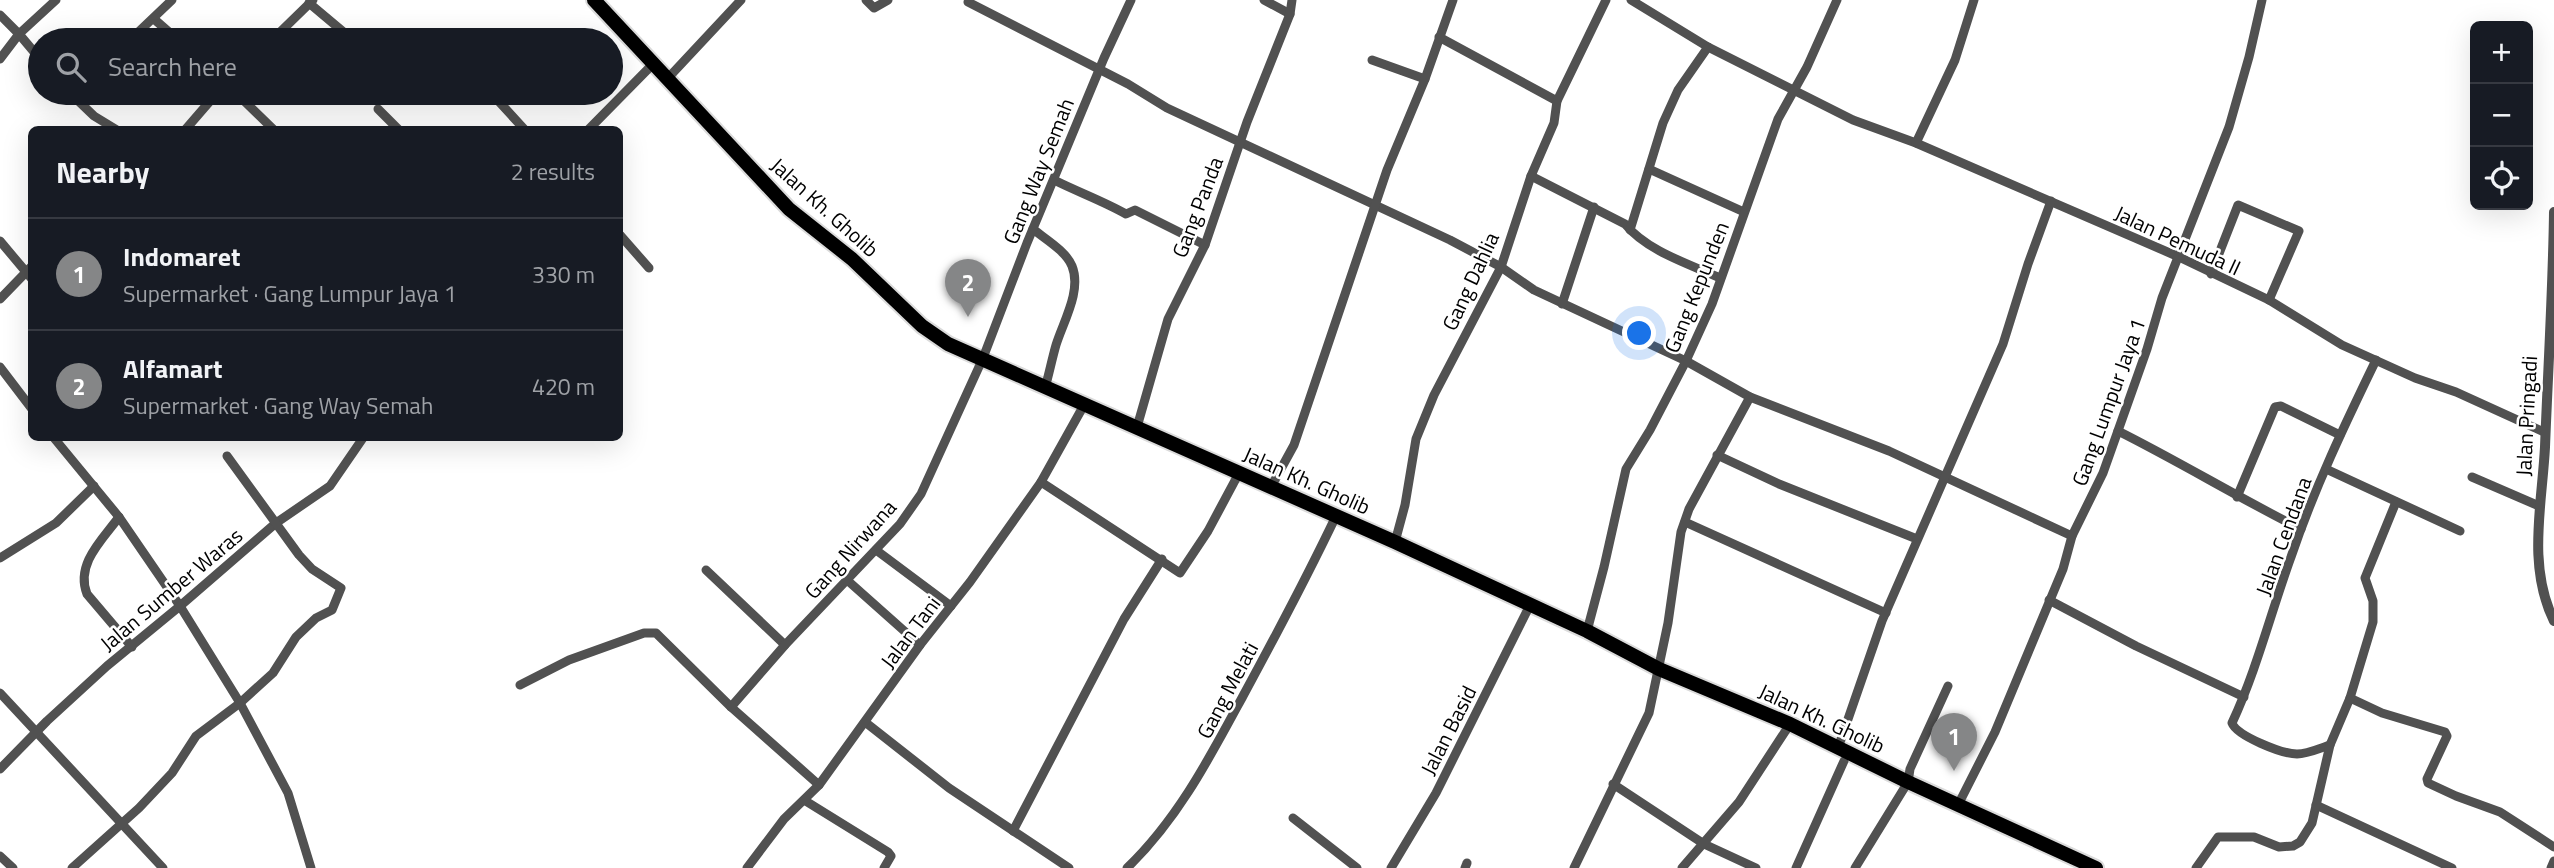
<!DOCTYPE html>
<html lang="en">
<head>
<meta charset="utf-8">
<style>
  body { margin:0; font-family:"Titillium Web",sans-serif; background:#242831; color:#f1f3f6 }
  .controls { position:absolute; right:21px; top:21px; display:grid; overflow:hidden; border-radius:10px; box-shadow:0 7px 28px #0002 }
  .controls button { width:63px; height:63px; display:grid; place-items:center; padding:0; border:0; border-bottom:2px solid #363941; background:#171b24; color:#f1f3f6; font:35px sans-serif }
  .you { position:absolute; left:1640px; top:334px; width:24px; height:24px; margin:-18px; border:5px solid #fff; border-radius:50%; background:#1a73e8; box-shadow:0 0 0 10px #1a73e833 }
  .badge { display:grid; place-items:center; width:46px; height:46px; border-radius:50%; background:#858687; color:#fff; font-size:23px; font-weight:700 }
  .pin { position:absolute; translate:-50% -58px; filter:drop-shadow(0 2px 4px #0008) }
  .pin::after { content:''; position:absolute; top:37px; width:24px; height:21px; background:inherit; clip-path:polygon(0 0,100% 0,50% 100%) }
  .list { margin:0; padding:0; list-style:none }
  h2 { display:flex; justify-content:space-between; align-items:center; height:91px; margin:0; padding:0 28px; font-size:30px }
  h2 small { font-size:23px; font-weight:400; color:#9ea1a6 }
  .list li { display:grid; grid-template-columns:46px 1fr auto; gap:21px; align-items:center; box-sizing:border-box; height:112px; padding:0 28px; border-top:2px solid #363941 }
  .list b { display:block; font-size:26px; white-space:nowrap }
  .list p { margin:0; font-size:23px; white-space:nowrap; color:#9ea1a6 }
  .list em { font-size:23px; font-style:normal; color:#9ea1a6 }
  .icon { flex:none; width:38px; height:38px; fill:none; stroke:currentColor; stroke-width:2; stroke-linecap:round; stroke-linejoin:round }
  .map { position:relative; flex:none; width:2554px; height:868px; overflow:hidden }
  .search { position:absolute; background:#171b24; box-shadow:0 7px 28px #0002; left:28px; top:28px; width:595px; height:77px; display:flex; align-items:center; gap:18px; box-sizing:border-box; padding:0 24px; border-radius:38px; color:#9ea1a6; font-size:26px }
  .panel { position:absolute; background:#171b24; box-shadow:0 7px 28px #0002; left:28px; top:126px; width:595px; height:315px; border-radius:10px }
  .map>svg:first-child { display:block }
  .lines { fill:none; stroke-linecap:round; stroke-linejoin:round }
  .primary-casing { stroke:#dbdbdb; stroke-width:18 }
  .minor { stroke:#515151; stroke-width:9 }
  .tertiary { stroke:#515151; stroke-width:10 }
  .primary { stroke:#000; stroke-width:14 }
  .labels { text-anchor:middle; dominant-baseline:central; stroke-width:5; stroke-linejoin:round; paint-order:stroke }
  .street-label { font-size:21px; fill:#000; stroke:#fff }
</style>
</head>
<body>
<div class="map">
<svg width="2554" height="868" viewBox="0 0 2554 868">
  <rect width="100%" height="100%" fill="#fff"/>
  <g class="lines">
    <defs>
      <polyline id="primary" points="594,0 789,209 852,259 922,326 948,344 1395,542 1587,631 1659,669 1790,724 1908,782 2096,868"/>
    </defs>
    <use href="#primary" class="primary-casing"/>
    <g class="minor">
      <polyline points="866,0 874,8 888,0"/>
      <polyline points="1264,0 1290,14"/>
      <polyline points="1631,0 1708,47 1853,120 1916,143 2179,257 2269,300 2342,345 2415,378 2456,392 2544,432"/>
      <polyline points="968,2 1128,84 1167,108 1450,240 1501,267 1534,290 1686,361 1750,397 1889,451 2072,536"/>
      <polyline points="309,3 353,40"/>
      <polyline points="0,15 19,34 56,0"/>
      <polyline points="154,19 178,40"/>
      <polyline points="1439,37 1557,101"/>
      <polyline points="130,40 172,0"/>
      <polyline points="272,40 313,0"/>
      <polyline points="439,40 440,40"/>
      <polyline points="0,59 19,34 40,59"/>
      <polyline points="1372,60 1425,79"/>
      <polyline points="669,77 741,0"/>
      <polyline points="70,93 94,116 117,130"/>
      <polyline points="236,93 274,130"/>
      <polyline points="491,93 525,130"/>
      <polyline points="378,109 399,130"/>
      <polyline points="185,130 217,93"/>
      <polyline points="588,130 653,64"/>
      <polyline points="1916,143 1955,60 1974,0"/>
      <polyline points="1649,169 1744,212"/>
      <path d="M1531,176L1625,224C1647,251 1689,264 1720,278"/>
      <path d="M1054,180C1078,192 1103,201 1126,214L1135,210L1205,245"/>
      <path d="M1033,229C1045,239 1066,251 1072,266C1082,291 1063,322 1056,345C1052,359 1049,374 1045,388"/>
      <polyline points="1630,230 1663,123 1678,90 1708,47"/>
      <polyline points="620,235 649,268"/>
      <polyline points="0,241 32,279"/>
      <polyline points="2211,274 2238,205 2299,231 2269,300"/>
      <polyline points="0,299 32,266"/>
      <polyline points="1562,304 1594,207"/>
      <polyline points="0,367 32,409"/>
      <polyline points="1137,427 1168,319 1205,245 1247,122 1290,14 1292,0"/>
      <path d="M2118,431C2180,462 2239,498 2301,529"/>
      <polyline points="54,438 119,517 180,606 240,703 288,793 311,868"/>
      <polyline points="1717,455 1779,484 1917,539"/>
      <polyline points="2326,469 2460,531"/>
      <polyline points="2472,477 2539,506"/>
      <polyline points="1041,482 1180,573 1208,531 1239,473"/>
      <polyline points="1271,487 1294,445 1387,170 1425,79 1453,0"/>
      <polyline points="2237,497 2275,407 2281,406 2340,435"/>
      <path d="M119,517C103,539 75,564 87,594L132,647"/>
      <polyline points="1685,522 1886,613"/>
      <polyline points="1395,542 1405,505 1416,439 1434,395 1501,267 1531,176 1554,123 1557,101 1606,0"/>
      <polyline points="876,550 951,606"/>
      <polyline points="0,558 56,523 94,486"/>
      <polyline points="706,570 785,645"/>
      <polyline points="847,580 920,645"/>
      <polyline points="2049,600 2136,646 2244,697"/>
      <polyline points="1587,631 1604,567 1626,469 1650,430 1686,361 1712,304 1778,119 1807,67 1837,0"/>
      <polyline points="520,685 569,660 644,633 656,633 731,707 819,785"/>
      <polyline points="0,693 163,868"/>
      <polyline points="2350,698 2382,713 2445,732 2447,736 2427,779 2428,783 2456,796 2500,812 2554,847"/>
      <polyline points="731,707 785,645 900,524 921,494 983,358 1027,243 1104,58 1131,0"/>
      <polyline points="865,722 949,788 1069,868"/>
      <path d="M2330,745C2320,748 2308,754 2297,754C2282,754 2237,736 2232,723C2257,669 2271,612 2291,557C2314,489 2345,424 2376,360"/>
      <polyline points="1838,748 1882,621 2003,344 2028,264 2051,201"/>
      <polyline points="0,769 47,721 107,666 180,606 276,523 330,486 363,438"/>
      <polyline points="1613,784 1704,844 1756,868"/>
      <polyline points="804,800 888,852 891,856 884,868"/>
      <polyline points="1958,805 1995,732 2063,569 2072,536 2103,473 2147,349 2162,298 2229,127 2249,57 2262,0"/>
      <polyline points="2316,805 2452,868"/>
      <polyline points="1293,818 1357,868"/>
      <polyline points="1013,831 1124,619 1162,559"/>
      <polyline points="0,856 13,868"/>
      <polyline points="72,868 139,808 172,773 196,736 240,703 273,673 296,637 316,618 332,610 341,588 312,569 299,555 227,456"/>
      <polyline points="747,868 784,819 819,785 920,645 970,582 1041,482 1084,405"/>
      <path d="M1127,868C1178,819 1210,757 1243,696C1275,637 1307,577 1336,516"/>
      <polyline points="1391,868 1436,793 1530,605"/>
      <polyline points="1465,868 1467,863"/>
      <polyline points="1574,868 1649,713 1668,623 1681,532 1689,509 1750,397"/>
      <polyline points="1682,868 1739,802 1790,724"/>
      <polyline points="1796,868 1844,761"/>
      <polyline points="1855,868 1908,782 1910,769 1948,686"/>
      <polyline points="2196,868 2218,837 2254,837 2279,847 2293,846 2300,842 2312,823 2330,745 2350,698 2373,622 2373,601 2365,578 2396,502"/>
      <polyline points="2551,868 2554,861"/>
    </g>
    <path class="tertiary" d="M2554,212C2553,290 2548,369 2545,447C2542,505 2527,566 2554,621"/>
    <use href="#primary" class="primary"/>
  </g>
  <g class="labels">
    <g class="street-label">
      <text transform="translate(1038 171) rotate(-68)">Gang Way Semah</text>
      <text transform="translate(825 207) rotate(42)">Jalan Kh. Gholib</text>
      <text transform="translate(1197 207) rotate(-69)">Gang Panda</text>
      <text transform="translate(2178 240) rotate(25)">Jalan Pemuda II</text>
      <text transform="translate(1470 281) rotate(-65)">Gang Dahlia</text>
      <text transform="translate(1696 287) rotate(-68)">Gang Kepunden</text>
      <text transform="translate(2108 402) rotate(-70)">Gang Lumpur Jaya 1</text>
      <text transform="translate(2526 416) rotate(-87)">Jalan Pringadi</text>
      <text transform="translate(1307 480) rotate(24)">Jalan Kh. Gholib</text>
      <text transform="translate(2283 536) rotate(-70)">Jalan Cendana</text>
      <text transform="translate(850 549) rotate(-48)">Gang Nirwana</text>
      <text transform="translate(171 589) rotate(-40)">Jalan Sumber Waras</text>
      <text transform="translate(910 632) rotate(-53)">Jalan Tani</text>
      <text transform="translate(1227 690) rotate(-62)">Gang Melati</text>
      <text transform="translate(1822 718) rotate(25)">Jalan Kh. Gholib</text>
      <text transform="translate(1448 730) rotate(-63)">Jalan Basid</text>
    </g>
  </g>
</svg>
<div class="controls">
<button>+</button>
<button>−</button>
<button><svg class="icon" aria-label="locate" viewBox="0 0 24 24"><circle cx="12" cy="12" r="6"/><path d="M12 2v4M12 18v4M2 12h4M18 12h4"/></svg></button>
</div>
<div class="you"></div>
<div class="pin badge" style="left:1954px;top:771px">1</div>
<div class="pin badge" style="left:968px;top:317px">2</div>
<div class="search"><svg class="icon" aria-label="search" viewBox="0 0 24 24"><circle cx="10" cy="10" r="6"/><path d="M15 15l6 6"/></svg>Search here</div>
<section class="panel">
<h2>Nearby<small>2 results</small></h2>
<ul class="list">
<li><span class="badge">1</span><div><b>Indomaret</b><p>Supermarket · Gang Lumpur Jaya 1</p></div><em>330 m</em></li>
<li><span class="badge">2</span><div><b>Alfamart</b><p>Supermarket · Gang Way Semah</p></div><em>420 m</em></li>
</ul>
</section>
</div>
</body>
</html>
